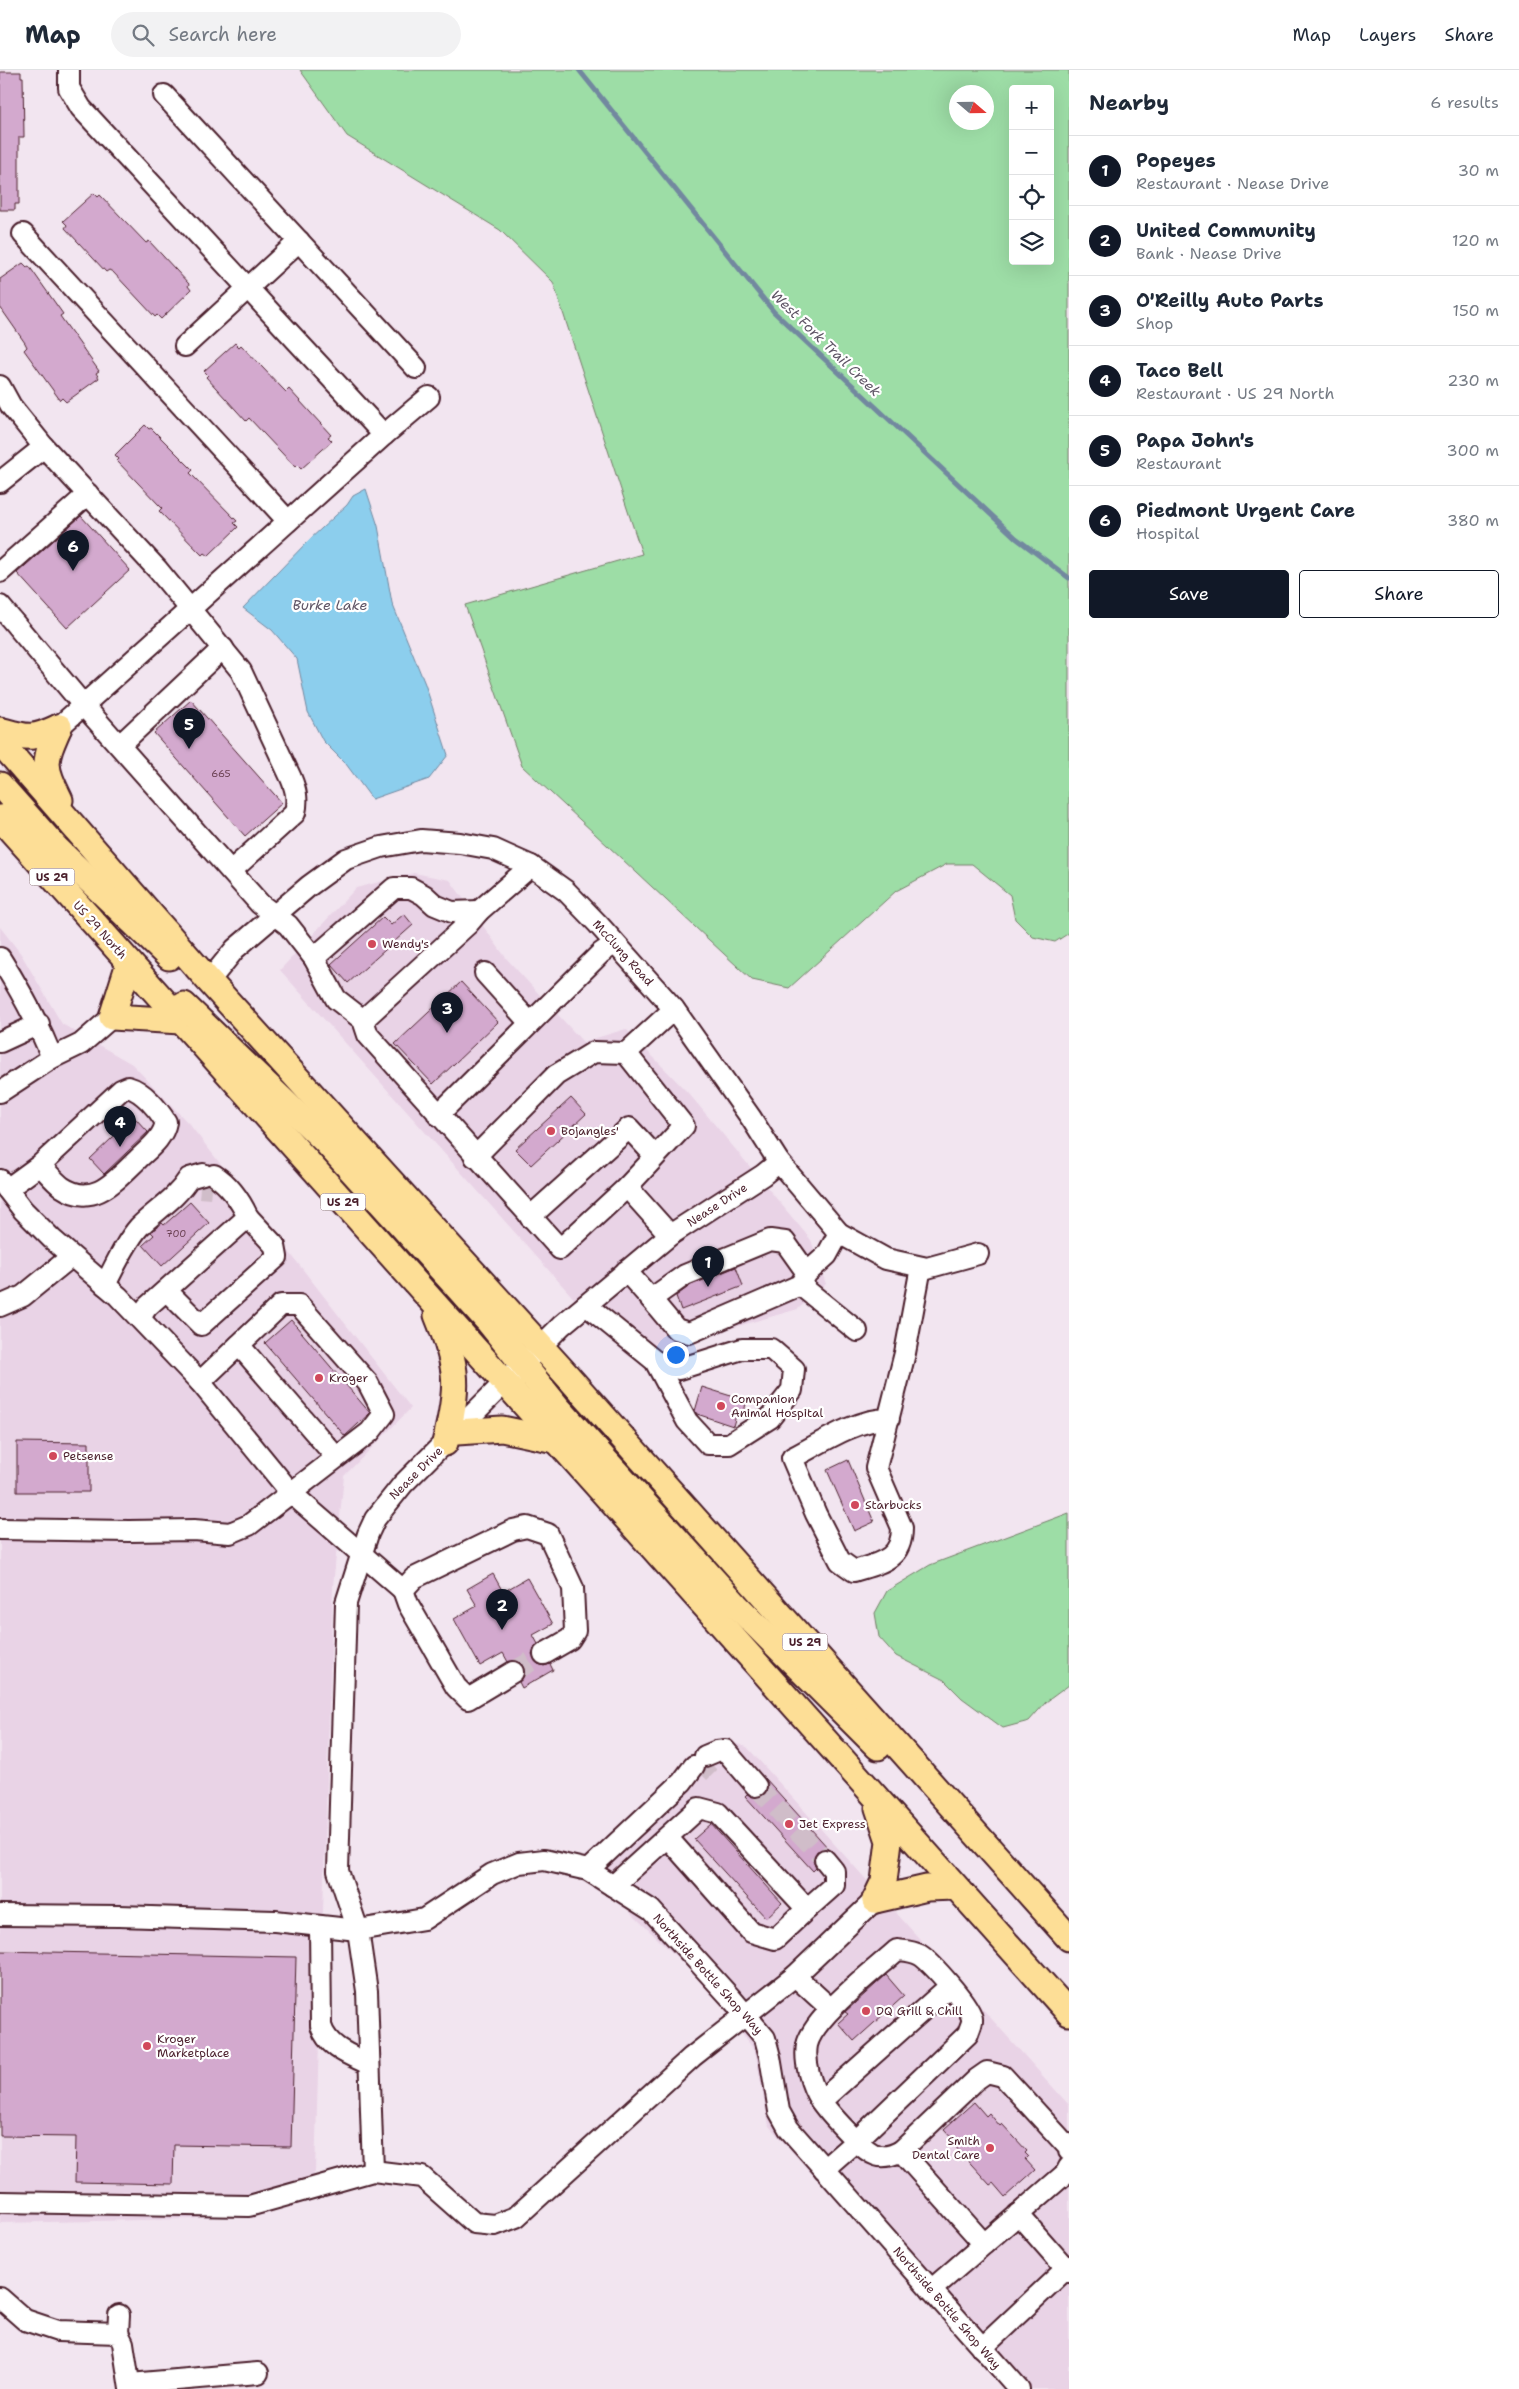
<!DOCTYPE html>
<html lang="en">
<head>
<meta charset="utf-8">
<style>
  body { margin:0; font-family:"Shantell Sans",sans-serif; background:#f2f2f3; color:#1f2937 }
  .controls { position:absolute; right:15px; top:15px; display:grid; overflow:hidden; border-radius:5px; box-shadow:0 5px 20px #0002 }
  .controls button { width:45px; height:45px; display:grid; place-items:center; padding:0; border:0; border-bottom:1px solid #e0e1e3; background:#fff; color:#1f2937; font:25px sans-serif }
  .compass { position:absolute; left:949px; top:15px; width:45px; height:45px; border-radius:50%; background:#fff; box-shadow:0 5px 20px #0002; rotate:110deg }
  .you { position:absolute; left:675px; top:1284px; width:18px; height:18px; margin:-12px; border:4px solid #fff; border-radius:50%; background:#1a73e8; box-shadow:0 0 0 8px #1a73e833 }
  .badge { display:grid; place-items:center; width:32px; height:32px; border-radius:50%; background:#111827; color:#fff; font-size:16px; font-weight:700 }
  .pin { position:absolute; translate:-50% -41px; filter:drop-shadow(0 1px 2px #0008) }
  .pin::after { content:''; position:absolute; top:26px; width:18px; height:15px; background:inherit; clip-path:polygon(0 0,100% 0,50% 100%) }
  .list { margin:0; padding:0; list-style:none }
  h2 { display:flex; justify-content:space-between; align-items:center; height:65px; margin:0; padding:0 20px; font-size:21px }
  h2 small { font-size:16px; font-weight:400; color:#747a83 }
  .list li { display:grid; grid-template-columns:32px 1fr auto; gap:15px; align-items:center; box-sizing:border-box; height:70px; padding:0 20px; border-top:1px solid #e0e1e3 }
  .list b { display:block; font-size:19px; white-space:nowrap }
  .list p { margin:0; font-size:16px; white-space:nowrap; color:#747a83 }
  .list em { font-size:16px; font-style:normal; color:#747a83 }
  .actions { display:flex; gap:10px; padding:15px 20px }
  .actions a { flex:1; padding:11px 0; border:1px solid #111827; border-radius:5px; text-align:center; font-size:18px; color:#111827 }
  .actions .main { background:#111827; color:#fff }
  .icon { flex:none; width:28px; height:28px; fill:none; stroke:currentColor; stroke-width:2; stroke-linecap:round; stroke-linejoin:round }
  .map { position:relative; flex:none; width:1069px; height:2319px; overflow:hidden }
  header { display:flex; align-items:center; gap:30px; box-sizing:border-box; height:70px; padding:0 25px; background:#fff; border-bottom:1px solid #e0e1e3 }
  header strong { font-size:24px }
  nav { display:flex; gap:28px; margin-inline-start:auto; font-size:18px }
  .search { width:350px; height:45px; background:#f2f2f3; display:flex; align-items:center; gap:12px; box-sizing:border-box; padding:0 18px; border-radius:28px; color:#747a83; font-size:19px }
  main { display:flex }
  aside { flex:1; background:#fff }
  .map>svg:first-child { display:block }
  .built { fill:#e9d3e6 }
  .green { fill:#9ddda6; stroke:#747e68; fill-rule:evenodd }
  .water { fill:#8cceed; stroke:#72889f }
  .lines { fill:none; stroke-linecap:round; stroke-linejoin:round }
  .stream { stroke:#72889f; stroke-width:5 }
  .building { fill:#d3a9ce; stroke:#4a1f2b }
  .minor-tunnel { stroke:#d0bdc9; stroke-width:20; stroke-dasharray:20 10; stroke-linecap:butt }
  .minor-casing { stroke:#4a1f2b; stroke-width:24 }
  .major-casing { stroke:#4a1f2b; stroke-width:29 }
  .minor { stroke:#fff; stroke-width:20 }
  .major { stroke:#fdde96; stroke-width:25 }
  .poi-dot { fill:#d1495b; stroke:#fff; stroke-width:2 }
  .labels { text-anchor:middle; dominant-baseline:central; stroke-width:4.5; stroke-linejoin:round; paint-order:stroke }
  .number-label { font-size:10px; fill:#6c4254 }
  .shield { fill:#fff; stroke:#80626b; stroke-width:1 }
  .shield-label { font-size:11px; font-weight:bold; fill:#4a1f2b }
  .street-label { font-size:12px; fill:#4a1f2b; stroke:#fff }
  .poi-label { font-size:12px; fill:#4a1f2b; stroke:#fff; text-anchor:start }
  .water-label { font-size:14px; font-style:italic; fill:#5e5465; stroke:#fff }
</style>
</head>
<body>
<header>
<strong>Map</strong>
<div class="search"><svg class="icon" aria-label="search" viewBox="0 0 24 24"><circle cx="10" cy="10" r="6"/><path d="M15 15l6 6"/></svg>Search here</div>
<nav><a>Map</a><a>Layers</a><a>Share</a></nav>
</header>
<main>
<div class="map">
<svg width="1069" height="2319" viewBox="0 0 1069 2319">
  <rect width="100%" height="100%" fill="#f2e5f0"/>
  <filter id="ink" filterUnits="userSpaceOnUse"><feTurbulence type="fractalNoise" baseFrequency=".02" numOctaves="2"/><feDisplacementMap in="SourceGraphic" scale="10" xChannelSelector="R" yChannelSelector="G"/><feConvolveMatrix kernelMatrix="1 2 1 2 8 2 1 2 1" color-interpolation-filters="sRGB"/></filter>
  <g filter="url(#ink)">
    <g class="built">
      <polygon points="414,803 450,810 506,888 583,972 626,959 690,1025 811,1170 826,1214 798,1239 630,1287 612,1271 280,900 356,818"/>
      <polygon points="0,857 21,884 62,954 132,994 190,1055 411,1338 344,1406 333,1516 315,2102 299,2133 190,2149 0,2153"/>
      <polygon points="719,1669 747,1677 1069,2035 1069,2319 1006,2319 769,2056 755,1981 709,1918 612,1825 582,1809"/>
    </g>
    <g class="green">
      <path d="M300,0H1069V863L1055,872L1033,867L1015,849L1010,825L972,794H947L896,821L789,918L752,910L522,696L465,535L642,484L553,212L500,160L347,66ZM1013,19H1050V191H1013ZM956,22H986V52H956Z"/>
      <polygon points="1069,1443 1069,1615 1046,1632 1029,1651 1003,1658 962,1628 944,1610 896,1586 879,1567 875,1543 887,1521 930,1495"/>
    </g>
    <polygon class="water" points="366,419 378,456 392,533 425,614 448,685 429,709 372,729 346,694 323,671 308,642 297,589 272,560 243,538 309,470 347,435 353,426"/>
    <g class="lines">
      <polyline class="stream" points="579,0 774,242 1016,468 1069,508"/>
    </g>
    <g class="building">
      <polygon points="0,2 21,2 21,7 23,7 24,67 19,67 19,134 15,134 15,140 0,140"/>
      <polygon points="94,123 98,127 100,125 146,173 149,171 189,214 188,216 191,220 161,249 157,245 155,247 113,202 109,200 106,202 65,158 67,155 63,151"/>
      <polygon points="23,193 27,197 29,196 63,244 60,246 99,301 96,303 99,308 66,332 62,328 60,330 24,280 27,277 25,273 0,237 0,209"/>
      <polygon points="235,273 239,277 241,275 283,319 286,322 289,319 331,365 328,367 332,371 301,399 297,395 295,397 249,348 246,351 206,307 208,305 204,301"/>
      <polygon points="145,355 149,359 151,358 193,400 190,403 237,451 234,453 238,457 208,486 204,483 202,485 159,441 162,438 159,435 117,391 119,389 115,385"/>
      <polygon points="81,446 130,500 67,558 17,503"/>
      <polygon points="191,630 282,733 245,766 154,663"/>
      <polygon points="404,844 413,855 348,913 331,894 383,847 391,855"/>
      <polygon points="461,912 498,952 433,1014 395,974"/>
      <polygon points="571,1028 586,1044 531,1095 515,1079"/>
      <polygon points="134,1047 148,1062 104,1104 90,1089"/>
      <polygon points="190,1132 209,1153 162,1196 143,1175 154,1165 151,1162 162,1153 164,1155"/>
      <polygon points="736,1197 743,1216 681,1240 676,1226 691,1215"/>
      <polygon points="291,1250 370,1343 345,1366 265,1273"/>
      <polygon points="702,1317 747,1331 743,1344 737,1342 733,1356 697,1344 695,1341"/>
      <polygon points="17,1372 89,1373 89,1422 17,1422"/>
      <polygon points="848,1390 874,1452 854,1461 827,1400"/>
      <polygon points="493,1504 503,1522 527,1508 553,1554 533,1565 538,1574 534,1579 532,1584 538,1594 544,1596 550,1594 553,1600 522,1618 519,1612 525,1602 523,1596 518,1591 508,1592 503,1583 480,1596 454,1549 477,1536 467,1519"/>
      <polygon points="765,1708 829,1779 817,1781 813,1791 816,1798 813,1801 745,1726 747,1724 758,1728 764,1725 768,1714"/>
      <polygon points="711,1754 782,1833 766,1848 694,1769"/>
      <polygon points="0,1881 296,1887 291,2077 174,2075 173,2114 75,2112 76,2067 0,2066"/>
      <polygon points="886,1905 904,1926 854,1971 838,1953 848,1944 845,1942"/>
      <polygon points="974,2032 986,2046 989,2043 1000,2056 1002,2054 1027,2081 1025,2083 1028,2086 1025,2089 1035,2100 1005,2127 993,2113 990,2115 953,2074 956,2072 944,2059"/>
    </g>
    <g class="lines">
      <g class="minor-tunnel">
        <polyline points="200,1118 211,1119"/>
        <polyline points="513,1602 544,1584"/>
        <polyline points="700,1703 710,1693"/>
        <polyline points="756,1716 825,1790"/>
      </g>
      <defs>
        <g id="minor">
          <polyline points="164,25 416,298"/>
          <polyline points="23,164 288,451"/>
          <polyline points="185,276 299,171"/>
          <path d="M0,316L11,336L44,377L158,500L241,601L291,708C296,720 298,729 295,743L231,801"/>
          <polyline points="384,365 429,327"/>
          <polyline points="0,412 44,377"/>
          <polyline points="0,502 88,424"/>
          <polyline points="0,536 84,636 260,834 288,855 314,888 336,929 363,950 368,965 560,1179 627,1117"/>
          <polyline points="59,657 384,365 81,38 69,18 69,0"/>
          <polyline points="120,675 223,578"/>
          <path d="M0,888C21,921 38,952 52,988"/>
          <polyline points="314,888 394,818 411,818 424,825 435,835 452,842 479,841"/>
          <polyline points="485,903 530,953"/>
          <polyline points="209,911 235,879 309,816 346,789 381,777 421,770 460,773 493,779 531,796 566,821 598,854 674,939 751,1048 779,1092 839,1163 886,1189 927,1198 978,1184"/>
          <polyline points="363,950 468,854 479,841 531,796"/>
          <polyline points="0,972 39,954"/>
          <polyline points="0,1022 52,988 81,974 112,947"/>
          <polyline points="438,1045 601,883 614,874"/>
          <polyline points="475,1087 556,1005 594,982 626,983"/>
          <path d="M214,1105C230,1115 240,1130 248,1147"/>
          <polyline points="0,1110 23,1140 52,1169 118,1226 200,1312 291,1423 403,1520 414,1508 513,1460 527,1457 548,1464 573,1518 575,1561 570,1569 544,1584"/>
          <path d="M7,1119L40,1095L121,1020L128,1017C143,1021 158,1039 166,1052C163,1069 148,1079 136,1091C115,1111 93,1138 62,1117C54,1111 47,1102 40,1095"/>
          <polyline points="530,1147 629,1058 655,1086"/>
          <polyline points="670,1165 627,1117 684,1056 626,983 674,939"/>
          <polyline points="626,1201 651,1229"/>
          <polyline points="807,1203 785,1172 770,1170 685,1205 651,1229 676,1259 689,1263 800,1215 807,1203 827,1185 839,1163"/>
          <path d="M105,1215C115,1196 125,1173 139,1157C156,1140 176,1129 189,1108L203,1104"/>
          <polyline points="800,1215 857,1261"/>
          <polyline points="586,1235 655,1291 679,1299 742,1279 771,1279 794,1299 792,1320 770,1348 729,1374 708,1374 687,1351 655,1291"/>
          <polyline points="0,1236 23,1226 71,1187"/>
          <polyline points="140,1248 147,1237 248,1147 275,1176 277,1187 201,1255 166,1220"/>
          <polyline points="239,1275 336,1387"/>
          <path d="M889,1349C858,1348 819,1374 792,1388L816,1444L840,1491L854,1501C880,1493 902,1490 902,1458L876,1398L905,1283L921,1197"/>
          <polyline points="0,1459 129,1461 194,1460 230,1463 249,1455 370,1362 384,1344 368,1313 299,1235 281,1235 200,1312"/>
          <polyline points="403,1520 408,1534 456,1617 468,1629 513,1602"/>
          <polyline points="705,1686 717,1681 725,1680 756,1716"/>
          <polyline points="588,1800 682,1712 694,1696"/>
          <polyline points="613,1816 699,1738 718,1743 807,1839 775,1869 751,1862 667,1767"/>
          <polyline points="807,1839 834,1815 834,1801 825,1790"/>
          <polyline points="0,1845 119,1846 275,1851 358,1860 424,1849 492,1804 519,1793 544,1790 588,1800 651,1840 731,1928 765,1968 770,1987 779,2041 789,2059 1019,2319"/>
          <path d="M320,1856L321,1956C328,1978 350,1985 369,1994"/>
          <path d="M897,1880C906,1881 912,1881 920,1885C931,1892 971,1936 972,1949C973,1953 969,1959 968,1964L856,2071C844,2058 830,2045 820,2030C811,2016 804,1992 807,1975C813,1947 875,1900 897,1880Z"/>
          <polyline points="795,1906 831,1939"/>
          <polyline points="821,2031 950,1916"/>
          <path d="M824,2099L856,2071C872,2085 880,2092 901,2081"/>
          <polyline points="373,2101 367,1921 358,1860 338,1801 346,1533 368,1464 375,1449 403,1414 562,1255 670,1165 763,1105 779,1092"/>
          <polyline points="0,2132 249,2136 373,2101 422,2107 474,2153 495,2155 516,2147 692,1987 795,1906 875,1830"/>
          <polyline points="1018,2144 1069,2202"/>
          <polyline points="984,2174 901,2081 977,2009 987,2002 1003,2006 1069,2078 1069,2081"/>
          <polyline points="931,2220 1066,2103 1069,2097"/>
          <polyline points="0,2228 25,2250 58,2261 118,2263 123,2273 130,2319"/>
          <polyline points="118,2263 119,2245"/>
          <polyline points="982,2278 1069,2196"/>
          <polyline points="130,2314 258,2303"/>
        </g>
        <g id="major">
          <path d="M59,657C43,693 43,695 60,730"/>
          <path d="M0,660C29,668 31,670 59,657"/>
          <polyline points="0,672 209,911 563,1301 1069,1868"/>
          <polyline points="0,715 56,778 169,887"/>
          <polyline points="0,748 1069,1943"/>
          <polyline points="129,893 112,947 181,951"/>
          <polyline points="184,935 326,1072 487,1250 559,1339 736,1535 878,1677"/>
          <path d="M437,1245C459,1299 459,1317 445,1373"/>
          <polyline points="457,1362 502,1359 555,1370"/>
          <polyline points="875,1830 884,1811 889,1771 878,1738"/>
          <polyline points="875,1830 927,1818 955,1817"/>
        </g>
      </defs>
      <use href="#minor" class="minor-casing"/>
      <use href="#major" class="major-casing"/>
      <use href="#minor" class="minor"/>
      <use href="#major" class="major"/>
    </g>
  </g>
  <g class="poi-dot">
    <circle cx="372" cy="874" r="5"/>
    <circle cx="551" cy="1061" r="5"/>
    <circle cx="319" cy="1308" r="5"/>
    <circle cx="721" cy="1336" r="5"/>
    <circle cx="53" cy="1386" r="5"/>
    <circle cx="855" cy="1435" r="5"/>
    <circle cx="789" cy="1754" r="5"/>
    <circle cx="866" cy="1941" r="5"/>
    <circle cx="147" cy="1976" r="5"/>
    <circle cx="990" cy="2078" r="5"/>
  </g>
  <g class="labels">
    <g class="number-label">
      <text x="221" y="703">665</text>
      <text x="176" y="1163">700</text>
    </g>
    <g class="shield">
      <rect x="29.5" y="798.5" width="45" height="17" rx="4"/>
      <rect x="320.5" y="1123.5" width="45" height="17" rx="4"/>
      <rect x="782.5" y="1563.5" width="45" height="17" rx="4"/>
    </g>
    <g class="shield-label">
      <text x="52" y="807">US 29</text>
      <text x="343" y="1132">US 29</text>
      <text x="805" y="1572">US 29</text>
    </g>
    <g class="street-label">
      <text transform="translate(100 860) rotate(48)">US 29 North</text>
      <text transform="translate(623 883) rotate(48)">McClung Road</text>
      <text transform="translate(717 1135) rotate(-33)">Nease Drive</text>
      <text transform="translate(416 1403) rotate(-45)">Nease Drive</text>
      <text transform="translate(708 1904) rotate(48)">Northside Bottle Shop Way</text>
      <text transform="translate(947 2238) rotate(49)">Northside Bottle Shop Way</text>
    </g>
    <g class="poi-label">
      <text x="382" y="874">Wendy's</text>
      <text x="561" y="1061">Bojangles'</text>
      <text x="329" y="1308">Kroger</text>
      <text x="731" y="1329">Companion<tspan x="731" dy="14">Animal Hospital</tspan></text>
      <text x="63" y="1386">Petsense</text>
      <text x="865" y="1435">Starbucks</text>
      <text x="799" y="1754">Jet Express</text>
      <text x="876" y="1941">DQ Grill &amp; Chill</text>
      <text x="157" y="1969">Kroger<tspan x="157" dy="14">Marketplace</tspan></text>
      <text x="980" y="2071" text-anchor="end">Smith<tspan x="980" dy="14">Dental Care</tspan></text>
    </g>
    <g class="water-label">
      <text transform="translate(826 273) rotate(44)">West Fork Trail Creek</text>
      <text x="330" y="535">Burke Lake</text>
    </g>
  </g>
</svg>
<div class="controls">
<button>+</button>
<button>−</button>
<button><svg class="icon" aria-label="locate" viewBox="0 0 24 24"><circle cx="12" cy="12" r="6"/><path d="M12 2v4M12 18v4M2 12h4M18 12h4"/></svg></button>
<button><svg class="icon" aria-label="layers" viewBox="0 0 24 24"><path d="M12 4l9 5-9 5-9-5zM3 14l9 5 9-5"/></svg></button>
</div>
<svg class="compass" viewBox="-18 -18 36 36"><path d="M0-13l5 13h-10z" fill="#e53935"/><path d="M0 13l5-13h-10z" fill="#747a83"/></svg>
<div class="you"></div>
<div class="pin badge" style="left:708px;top:1217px">1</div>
<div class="pin badge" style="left:502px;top:1560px">2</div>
<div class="pin badge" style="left:447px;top:963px">3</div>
<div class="pin badge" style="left:120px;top:1077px">4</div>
<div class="pin badge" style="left:189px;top:679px">5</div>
<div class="pin badge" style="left:73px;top:501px">6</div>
</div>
<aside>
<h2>Nearby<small>6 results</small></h2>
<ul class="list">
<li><span class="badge">1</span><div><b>Popeyes</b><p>Restaurant · Nease Drive</p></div><em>30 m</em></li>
<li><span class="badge">2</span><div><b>United Community</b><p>Bank · Nease Drive</p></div><em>120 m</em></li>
<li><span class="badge">3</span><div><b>O'Reilly Auto Parts</b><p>Shop</p></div><em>150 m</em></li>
<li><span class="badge">4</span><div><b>Taco Bell</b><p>Restaurant · US 29 North</p></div><em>230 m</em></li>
<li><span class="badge">5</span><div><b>Papa John's</b><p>Restaurant</p></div><em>300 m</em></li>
<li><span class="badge">6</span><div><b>Piedmont Urgent Care</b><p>Hospital</p></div><em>380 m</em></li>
</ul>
<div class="actions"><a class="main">Save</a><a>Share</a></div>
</aside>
</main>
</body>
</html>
